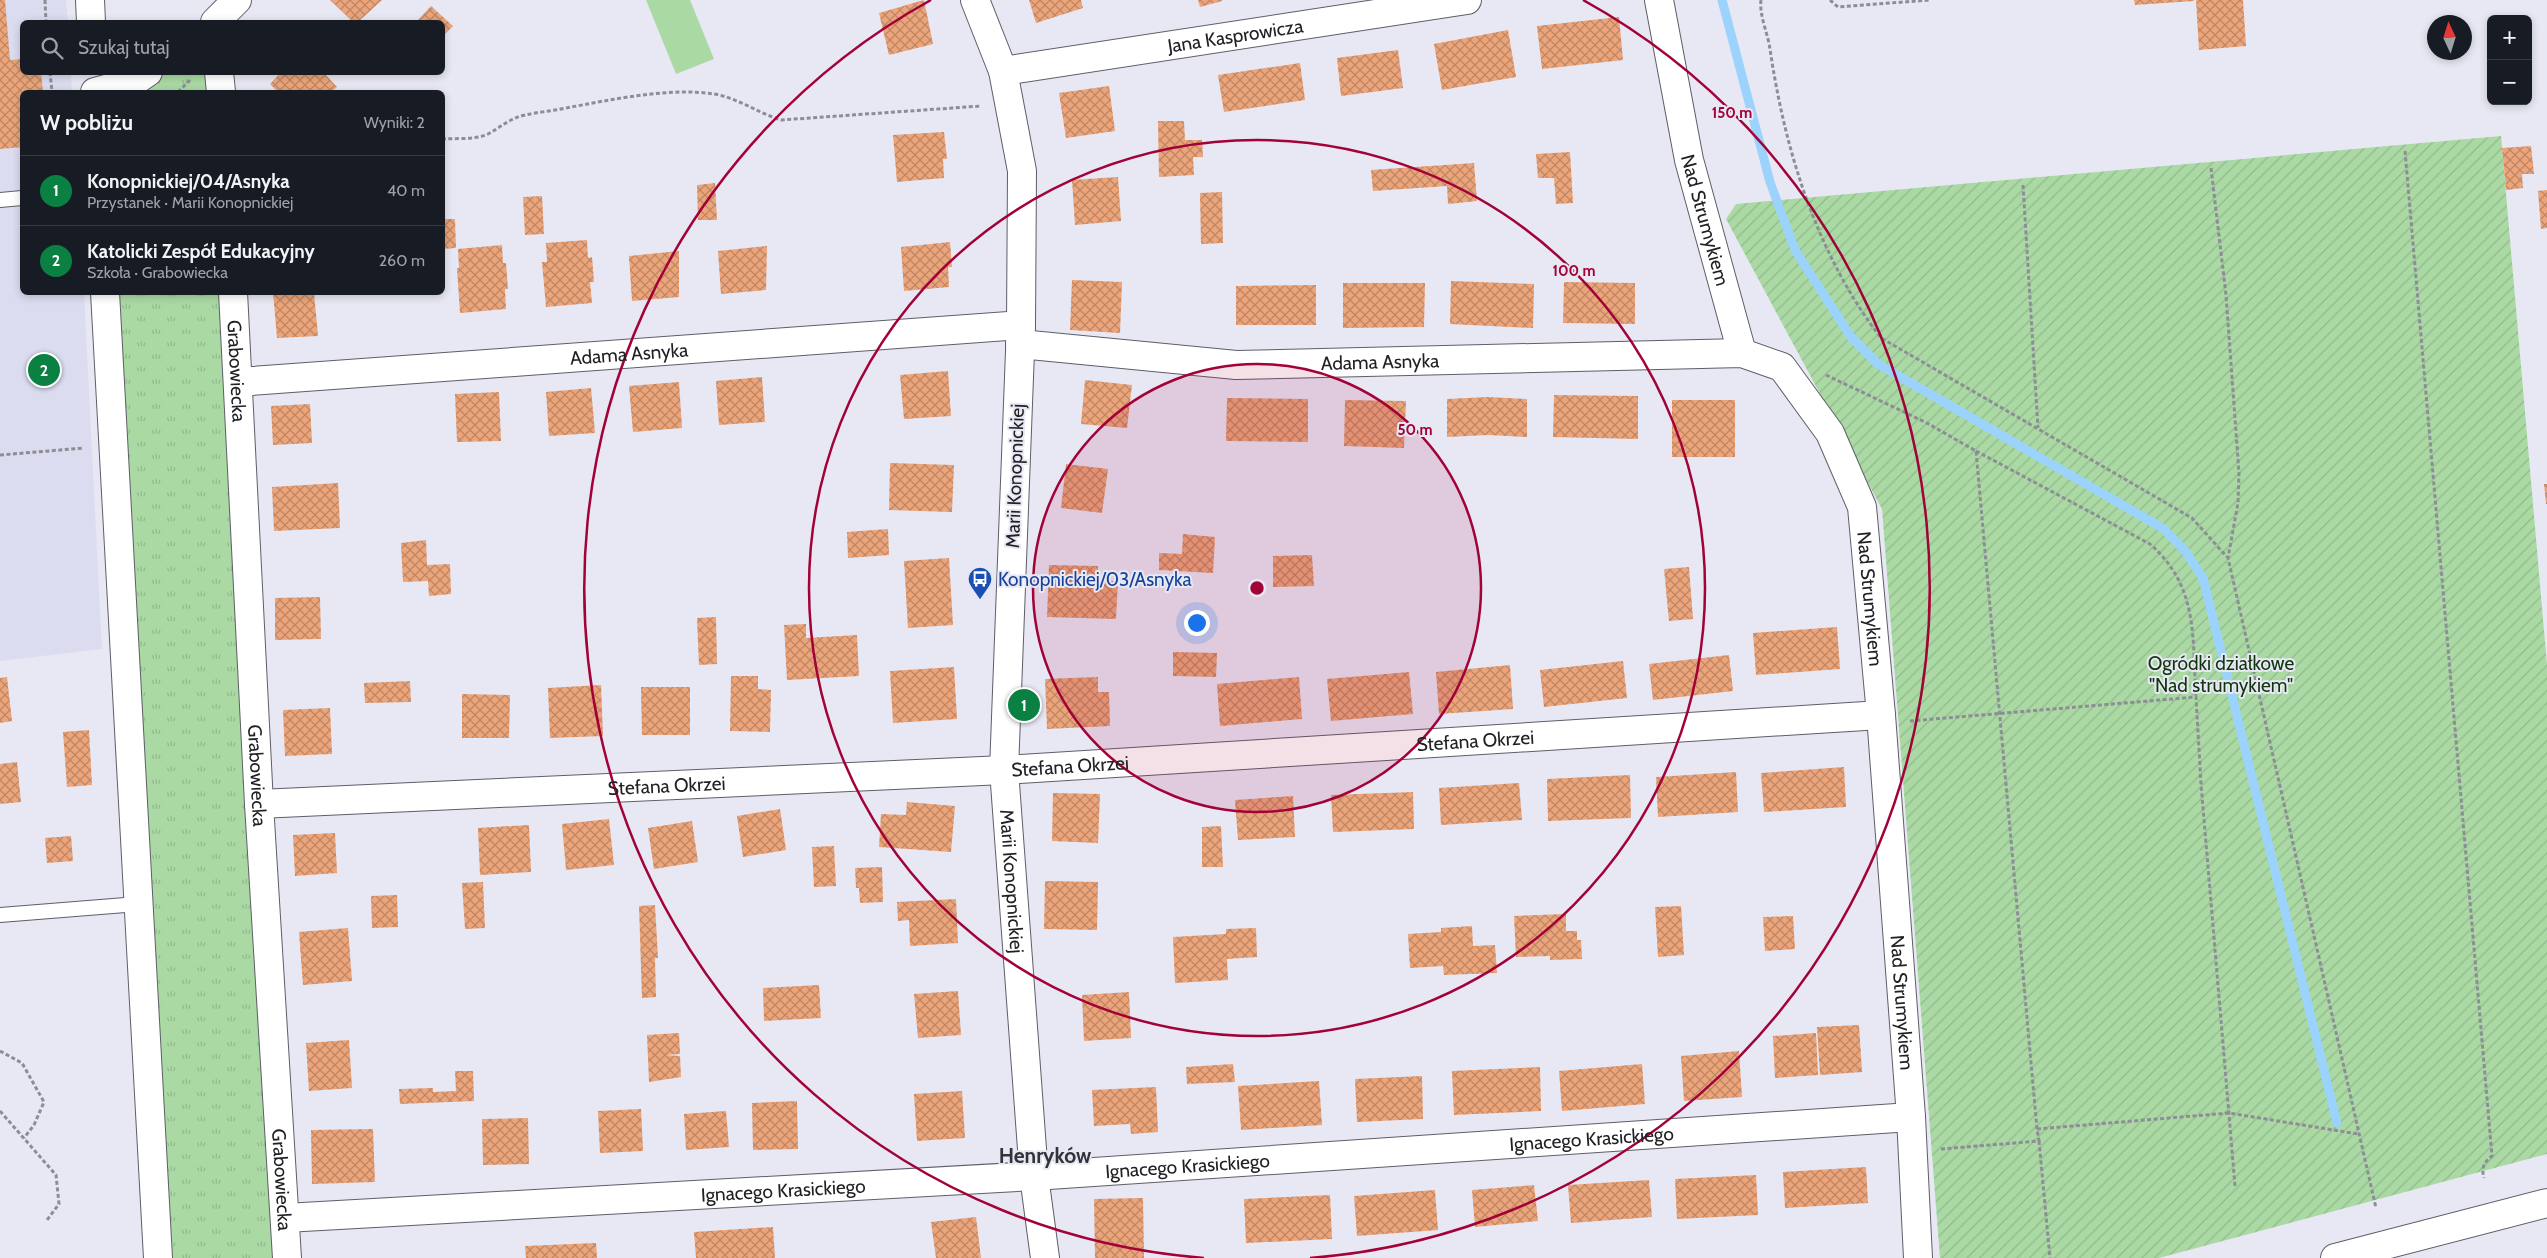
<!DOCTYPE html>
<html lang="pl">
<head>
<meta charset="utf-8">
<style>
  body { margin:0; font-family:Cabin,sans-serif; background:#242831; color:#f1f3f6 }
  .controls { position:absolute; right:15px; top:15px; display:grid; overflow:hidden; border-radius:8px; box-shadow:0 2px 8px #0003 }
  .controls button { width:45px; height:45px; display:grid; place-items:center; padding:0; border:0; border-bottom:1px solid #363941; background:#171b24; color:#f1f3f6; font:25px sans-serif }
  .compass { position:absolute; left:2427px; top:15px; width:45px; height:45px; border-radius:50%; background:#171b24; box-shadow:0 2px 8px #0003; rotate:356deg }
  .you { position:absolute; left:1196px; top:622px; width:18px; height:18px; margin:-12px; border:4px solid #fff; border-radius:50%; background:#1a73e8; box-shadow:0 0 0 8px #1a73e833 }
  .badge { display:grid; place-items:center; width:32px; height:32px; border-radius:50%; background:#0b8043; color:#fff; font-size:16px; font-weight:700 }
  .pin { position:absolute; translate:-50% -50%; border:2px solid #fff; box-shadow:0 1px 5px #0006 }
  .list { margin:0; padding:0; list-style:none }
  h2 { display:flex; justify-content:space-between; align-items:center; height:65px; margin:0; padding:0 20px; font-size:21px }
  h2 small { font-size:16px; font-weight:400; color:#9ea1a6 }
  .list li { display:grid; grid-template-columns:32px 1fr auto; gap:15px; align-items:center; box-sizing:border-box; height:70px; padding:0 20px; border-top:1px solid #363941 }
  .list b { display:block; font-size:19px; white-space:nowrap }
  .list p { margin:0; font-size:16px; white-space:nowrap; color:#9ea1a6 }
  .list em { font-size:16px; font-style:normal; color:#9ea1a6 }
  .icon { flex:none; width:28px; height:28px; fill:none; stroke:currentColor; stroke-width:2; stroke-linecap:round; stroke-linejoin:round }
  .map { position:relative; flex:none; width:2547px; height:1258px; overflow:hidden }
  .search { position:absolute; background:#171b24; box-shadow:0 2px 8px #0003; left:20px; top:20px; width:425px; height:55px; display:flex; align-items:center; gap:12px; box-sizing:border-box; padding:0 18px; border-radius:8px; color:#9ea1a6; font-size:19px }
  .panel { position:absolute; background:#171b24; box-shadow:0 2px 8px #0003; left:20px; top:90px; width:425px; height:205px; border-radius:8px }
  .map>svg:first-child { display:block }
  .built { fill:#dbdcef }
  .grass { fill:url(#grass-tufts) }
  .park { fill:#aad9a4 }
  .garden { fill:url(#garden-furrows) }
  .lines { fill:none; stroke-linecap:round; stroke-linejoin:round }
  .stream { stroke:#9bd3fc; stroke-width:9 }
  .building { fill:url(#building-cross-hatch) }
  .lane-casing { stroke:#5e5e68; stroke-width:16 }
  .street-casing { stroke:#5e5e68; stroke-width:30 }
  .secondary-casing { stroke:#5e5e68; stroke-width:30 }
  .path { stroke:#8d8d96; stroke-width:3; stroke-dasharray:4 2.5; stroke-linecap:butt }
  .lane { stroke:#fff; stroke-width:14 }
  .street { stroke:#fff; stroke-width:28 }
  .secondary { stroke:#fff; stroke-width:28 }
  .ring { fill:none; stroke:#a20237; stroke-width:2.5 }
  .labels { text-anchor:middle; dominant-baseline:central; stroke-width:4; stroke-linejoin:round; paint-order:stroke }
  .street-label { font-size:19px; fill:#202025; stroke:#e8e8f4 }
  .transit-label { font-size:19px; fill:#164399; stroke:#e8e8f4; text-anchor:start }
  .park-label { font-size:19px; fill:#11360d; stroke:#e8e8f4 }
  .quarter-label { font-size:21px; font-weight:bold; fill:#33333c; stroke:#e8e8f4 }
  .centre { fill:#a20237; stroke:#e8e8f4; stroke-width:2.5 }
  .ring-label { font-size:15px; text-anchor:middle; font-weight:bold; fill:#a20237; stroke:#e8e8f4; stroke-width:4; stroke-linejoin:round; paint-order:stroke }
</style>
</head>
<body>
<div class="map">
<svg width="2547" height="1258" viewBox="0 0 2547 1258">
  <defs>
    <pattern id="grass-tufts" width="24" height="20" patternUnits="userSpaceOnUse" patternTransform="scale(1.25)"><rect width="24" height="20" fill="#aad9a4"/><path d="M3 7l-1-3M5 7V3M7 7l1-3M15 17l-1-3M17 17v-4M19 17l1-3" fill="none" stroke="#92ba8d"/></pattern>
    <pattern id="garden-furrows" width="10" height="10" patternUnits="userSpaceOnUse" patternTransform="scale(1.25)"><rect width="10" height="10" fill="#aad9a4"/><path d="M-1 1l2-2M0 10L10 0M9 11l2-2" fill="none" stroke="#92ba8d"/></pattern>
    <pattern id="building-cross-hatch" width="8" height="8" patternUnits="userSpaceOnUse" patternTransform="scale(1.25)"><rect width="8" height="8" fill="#eca57a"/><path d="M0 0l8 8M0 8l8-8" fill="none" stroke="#bf8664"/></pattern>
  </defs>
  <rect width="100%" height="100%" fill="#e8e8f4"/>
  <polygon class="built" points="0,0 66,0 68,22 22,22 22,72 71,73 72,92 22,92 22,292 84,293 102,649 0,661"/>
  <g class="grass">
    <polygon points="219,72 221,92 95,92 148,73"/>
    <polygon points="105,293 233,293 287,1258 158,1258"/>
  </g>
  <polygon class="park" points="646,0 690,0 714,59 676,74"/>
  <polygon class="garden" points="2501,136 2547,665 2547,1154 2159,1258 1940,1258 1882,509 1726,219 1736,204"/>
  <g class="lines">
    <polyline class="stream" points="1722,0 1770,182 1795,250 1851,337 1878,364 2164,529 2186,552 2203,578 2337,1123"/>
  </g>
  <g class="building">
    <polygon points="0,0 5,0 10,60 22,59 22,72 41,72 43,92 22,92 22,147 0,149"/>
    <polygon points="330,0 382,0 358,22 353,22"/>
    <polygon points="924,0 933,44 889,55 879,13"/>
    <polygon points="1029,0 1081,0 1083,8 1036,23"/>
    <polygon points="1198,0 1222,0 1222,1 1200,7"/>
    <polygon points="2134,0 2194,0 2194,1 2135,5"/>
    <polygon points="2196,0 2243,0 2246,46 2199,50"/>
    <polygon points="431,6 453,26 442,37 442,22 416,22"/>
    <polygon points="1619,17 1623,60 1542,69 1537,26"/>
    <polygon points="1508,30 1516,77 1442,90 1434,44"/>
    <polygon points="1398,50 1403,88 1341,96 1337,58"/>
    <polygon points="1300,63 1305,100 1224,112 1218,75"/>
    <polygon points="281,72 323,72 337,87 331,92 278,92 270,84"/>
    <polygon points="1109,86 1115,131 1066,138 1059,93"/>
    <polygon points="1158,121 1184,121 1185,140 1202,140 1203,157 1193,157 1194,175 1159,177"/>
    <polygon points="944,132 947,159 943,159 944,178 897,182 893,135"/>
    <polygon points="2531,146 2534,174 2522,174 2523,188 2506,190 2502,148"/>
    <polygon points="1570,152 1573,203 1556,204 1554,178 1538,178 1536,154"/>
    <polygon points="1474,163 1477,201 1448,204 1447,186 1373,191 1371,170"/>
    <polygon points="1118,177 1121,221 1075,225 1072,180"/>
    <polygon points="715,183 717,220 698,220 697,185"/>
    <polygon points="2547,190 2547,228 2541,229 2538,191"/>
    <polygon points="1222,192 1223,243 1201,244 1200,193"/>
    <polygon points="542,196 544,234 525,235 523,197"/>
    <polygon points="442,219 455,219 456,248 442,249"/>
    <polygon points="587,240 588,258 592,257 594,282 590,282 592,303 546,307 542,262 547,262 546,243"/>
    <polygon points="950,242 952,267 948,267 949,287 904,291 901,247"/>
    <polygon points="502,245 503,263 506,263 508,289 505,289 506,309 460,313 457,268 459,268 458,249"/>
    <polygon points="767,246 766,290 721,294 718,251"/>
    <polygon points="679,251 679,297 632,301 629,256"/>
    <polygon points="1072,280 1122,282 1120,333 1070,330"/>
    <polygon points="1451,281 1534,284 1533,328 1450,324"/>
    <polygon points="1564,282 1635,283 1635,324 1563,323"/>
    <polygon points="1343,283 1425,283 1424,327 1343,328"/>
    <polygon points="1316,285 1316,325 1236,325 1236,286"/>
    <polygon points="273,292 314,292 318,336 277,338"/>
    <polygon points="948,371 951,416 904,419 900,375"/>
    <polygon points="762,377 765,422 719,425 716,381"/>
    <polygon points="1085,380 1132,385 1127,428 1081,424"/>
    <polygon points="679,382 682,428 633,432 629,386"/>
    <polygon points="591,388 595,433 549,436 546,392"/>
    <polygon points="499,392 501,441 457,442 455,394"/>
    <polygon points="1554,395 1638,396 1638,439 1553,437"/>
    <polygon points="1488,397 1527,399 1527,437 1488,435 1447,437 1447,399"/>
    <polygon points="1227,398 1308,399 1308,442 1226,441"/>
    <polygon points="1345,400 1406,401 1404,448 1344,446"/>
    <rect x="1672" y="400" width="63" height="57"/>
    <polygon points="310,404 312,443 273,445 271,406"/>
    <polygon points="890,463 954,465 952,512 889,510"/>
    <polygon points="1066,464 1108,469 1102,513 1061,508"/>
    <polygon points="338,483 340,528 274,531 272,487"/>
    <polygon points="2544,484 2547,484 2547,504 2546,504"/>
    <polygon points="888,529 889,555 848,558 847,532"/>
    <polygon points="1183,534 1215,537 1213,573 1159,570 1159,553 1182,554"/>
    <polygon points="426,540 427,565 450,564 451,594 429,596 428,581 403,582 401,543"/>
    <polygon points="1312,555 1314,586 1273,587 1273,556"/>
    <polygon points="949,558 953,625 908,628 904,561"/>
    <polygon points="1049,565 1098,566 1098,581 1118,581 1116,619 1047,617"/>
    <polygon points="1689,567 1693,619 1669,621 1664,569"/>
    <polygon points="320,597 321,639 275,640 275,598"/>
    <polygon points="716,617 717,664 699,665 697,618"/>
    <polygon points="806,624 806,638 857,635 859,676 787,680 784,625"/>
    <polygon points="1837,627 1840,669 1756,675 1753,633"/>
    <polygon points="1173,652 1217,653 1216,677 1173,676"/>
    <polygon points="1729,655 1733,691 1653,700 1649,664"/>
    <polygon points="1623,661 1627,698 1544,707 1540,670"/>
    <polygon points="1510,665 1513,709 1439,714 1436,672"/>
    <polygon points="954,667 957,719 893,723 890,671"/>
    <polygon points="1409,672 1413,714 1331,721 1327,679"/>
    <polygon points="731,676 758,676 758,689 771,690 770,732 730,731"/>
    <polygon points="7,677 12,721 0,723 0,678"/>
    <polygon points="1098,677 1098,692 1109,692 1110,726 1047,729 1045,679"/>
    <polygon points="1299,677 1302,719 1220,726 1217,684"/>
    <polygon points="410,681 411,702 365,703 364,683"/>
    <polygon points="601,685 603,736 550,738 548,688"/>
    <polygon points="641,687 690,687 690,735 642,735"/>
    <polygon points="462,694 510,695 509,738 462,738"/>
    <polygon points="330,708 332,754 285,756 283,710"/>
    <polygon points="89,730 92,785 67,787 63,732"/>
    <polygon points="17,762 21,802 0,804 0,764"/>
    <polygon points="1844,767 1846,807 1764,812 1761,773"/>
    <polygon points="1736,772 1738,812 1658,817 1656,777"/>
    <polygon points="1630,775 1631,818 1548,821 1547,779"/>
    <polygon points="1519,783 1522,820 1441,825 1439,788"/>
    <polygon points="1413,792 1414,829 1333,832 1331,795"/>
    <polygon points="1053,793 1100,794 1098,843 1052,841"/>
    <polygon points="1293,796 1295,837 1238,840 1235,800"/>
    <polygon points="907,802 955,806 951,852 879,847 881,814 906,815"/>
    <polygon points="780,809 786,850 743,857 737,816"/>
    <polygon points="609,819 614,865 566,870 562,824"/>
    <polygon points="692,821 698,862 654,869 648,828"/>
    <polygon points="529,825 531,872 480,875 478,828"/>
    <polygon points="1221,826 1223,867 1202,867 1202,827"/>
    <polygon points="335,833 337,873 295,876 293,835"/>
    <polygon points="71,836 73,861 47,863 45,838"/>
    <polygon points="834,846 836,886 814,887 812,847"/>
    <polygon points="882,867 883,902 860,903 859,888 856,888 855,868"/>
    <polygon points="1045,881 1098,882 1097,930 1044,929"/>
    <polygon points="483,882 485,928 465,929 462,883"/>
    <polygon points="397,895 398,927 372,928 371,896"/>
    <polygon points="956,899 958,943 910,946 909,920 898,921 897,902"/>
    <polygon points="655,905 658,958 655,958 656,997 642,998 639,906"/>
    <polygon points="1681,906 1684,955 1658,957 1655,907"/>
    <polygon points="1566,914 1566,931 1577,931 1577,940 1581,940 1582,959 1550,960 1550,956 1516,957 1514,916"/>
    <polygon points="1793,916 1795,949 1765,951 1763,917"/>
    <polygon points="1472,926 1473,946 1495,945 1497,973 1444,975 1443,966 1410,968 1408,934 1441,932 1441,928"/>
    <polygon points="348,928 352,981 303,985 299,932"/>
    <polygon points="1256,928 1257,957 1227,959 1228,980 1175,983 1173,937 1226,934 1226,929"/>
    <polygon points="819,985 821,1018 764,1021 763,988"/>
    <polygon points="958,991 961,1035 918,1038 914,994"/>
    <polygon points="1129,992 1131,1038 1084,1041 1082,995"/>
    <polygon points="1859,1025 1862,1072 1820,1075 1817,1027"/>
    <polygon points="679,1033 680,1054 666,1055 680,1056 681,1077 649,1082 647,1035"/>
    <polygon points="1816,1033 1818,1075 1775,1078 1773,1036"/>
    <polygon points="349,1040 352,1088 309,1091 306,1043"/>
    <polygon points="1739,1051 1742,1097 1684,1101 1681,1056"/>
    <polygon points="1233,1064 1235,1082 1187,1084 1186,1067"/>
    <polygon points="1642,1064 1645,1104 1562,1111 1559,1071"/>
    <polygon points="1540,1067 1541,1111 1454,1115 1452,1071"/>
    <polygon points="455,1071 473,1071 474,1101 400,1104 399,1089 433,1088 433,1092 456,1091"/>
    <polygon points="1422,1076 1423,1119 1357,1122 1355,1079"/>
    <polygon points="1319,1081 1322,1125 1241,1130 1238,1086"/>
    <polygon points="1156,1087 1158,1132 1131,1134 1130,1124 1094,1126 1092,1090"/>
    <polygon points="962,1091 965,1138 917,1141 914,1094"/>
    <polygon points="797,1101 798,1149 753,1150 752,1103"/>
    <polygon points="641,1109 643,1151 600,1153 598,1111"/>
    <polygon points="726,1111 729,1147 686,1150 684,1114"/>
    <polygon points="528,1118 529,1164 483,1165 482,1119"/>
    <polygon points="373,1129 375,1182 312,1184 311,1130"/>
    <polygon points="1866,1167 1868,1203 1785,1208 1783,1172"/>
    <polygon points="1756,1175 1758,1215 1677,1219 1675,1179"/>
    <polygon points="1649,1180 1652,1217 1571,1223 1568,1185"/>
    <polygon points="1534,1185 1538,1221 1475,1227 1472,1190"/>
    <polygon points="1435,1190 1438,1230 1357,1236 1354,1196"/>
    <polygon points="1330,1195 1332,1239 1246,1243 1244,1199"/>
    <polygon points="1143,1198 1144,1258 1095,1258 1094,1199"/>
    <polygon points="976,1217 981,1258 936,1258 931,1222"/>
    <polygon points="773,1227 775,1258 696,1258 694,1232"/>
    <polygon points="596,1243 597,1258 526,1258 525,1246"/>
  </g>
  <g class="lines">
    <defs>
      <g id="lane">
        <polyline points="0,200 22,198"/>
        <polyline points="0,915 138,904"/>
      </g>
      <g id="street">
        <path id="s1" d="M975,0L1003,71L1022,171L1021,325L1004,770L1034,1176L1045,1258"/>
        <path id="s2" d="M1659,0L1689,160L1742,353"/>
        <path id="s3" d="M1003,71L1467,0"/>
        <polyline points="219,72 221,92"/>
        <path id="s4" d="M233,292L259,804L287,1258"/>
        <path id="s5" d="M1020,344L1236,365L1742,353L1782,367L1830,433L1862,507L1881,715L1911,1117L1918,1258"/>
        <path id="s6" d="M238,382L1021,325"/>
        <path id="s7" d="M259,804L1004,770L1881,715"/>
        <path id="s8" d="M285,1218L1034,1176L1911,1117"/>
      </g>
      <g id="secondary">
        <polyline points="90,0 91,22"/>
        <polyline points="215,22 237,0"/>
        <polyline points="95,92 135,81 148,72"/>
        <polyline points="105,292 158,1258"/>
        <polyline points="2335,1258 2547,1203"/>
      </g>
    </defs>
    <use href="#lane" class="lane-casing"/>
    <use href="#street" class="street-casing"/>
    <use href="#secondary" class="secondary-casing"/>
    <g class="path">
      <polyline points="45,0 46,22"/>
      <path d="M1761,0C1759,15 1768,34 1770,49C1785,151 1817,255 1881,338L2192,518L2227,557"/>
      <polyline points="1830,0 1838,7 1930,0"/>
      <polyline points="50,72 52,92"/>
      <polyline points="178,92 190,80"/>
      <path d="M442,139C457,138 475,140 488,134C501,127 510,118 525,115C538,112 552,111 566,108C610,100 669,87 714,94C738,98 758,113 781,120L981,106"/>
      <path d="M2405,151L2492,1156C2484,1162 2481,1168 2484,1178"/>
      <polyline points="2211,168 2226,295 2239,473 2238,503 2228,558 2376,1208"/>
      <polyline points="2023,185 2038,428"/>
      <polyline points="1826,375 1925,422 1976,451 2037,1129"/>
      <path d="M1976,451L2150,544C2199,587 2192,637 2196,697"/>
      <polyline points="0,455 84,448"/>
      <polyline points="1910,721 2196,697 2201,784 2235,1186"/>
      <polyline points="0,1051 22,1063 44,1102 34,1125 24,1138"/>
      <polyline points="0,1111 56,1175 59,1204 47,1220"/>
      <polyline points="2039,1141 2050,1258"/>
      <polyline points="1941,1149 2039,1141 2037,1129 2229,1113 2358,1134"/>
    </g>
    <use href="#lane" class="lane"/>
    <use href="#street" class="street"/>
    <use href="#secondary" class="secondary"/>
  </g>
  <circle cx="1257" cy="588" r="224" fill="#a20237" fill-opacity=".12"/>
  <g class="ring">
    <circle cx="1257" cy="588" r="224"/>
    <circle cx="1257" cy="588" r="448"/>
    <path d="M1204 1258A672 672 0 0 1 931 0M1583 0A672 672 0 0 1 1310 1258"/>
  </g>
  <defs>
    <symbol id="bus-pin" viewBox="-11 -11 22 30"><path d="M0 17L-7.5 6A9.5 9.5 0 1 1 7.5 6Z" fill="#1a4fb4" stroke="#e8e8f4"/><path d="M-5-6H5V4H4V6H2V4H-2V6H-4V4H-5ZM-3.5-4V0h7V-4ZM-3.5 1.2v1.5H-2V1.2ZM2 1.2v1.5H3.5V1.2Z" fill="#fff"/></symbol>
  </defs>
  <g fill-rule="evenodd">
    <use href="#bus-pin" x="966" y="565" width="28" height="38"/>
  </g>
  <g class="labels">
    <g class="street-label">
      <text stroke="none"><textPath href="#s3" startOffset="235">Jana Kasprowicza</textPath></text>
      <text stroke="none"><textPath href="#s2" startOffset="225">Nad Strumykiem</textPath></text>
      <text stroke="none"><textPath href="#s6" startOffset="392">Adama Asnyka</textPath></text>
      <text stroke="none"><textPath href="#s5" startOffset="361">Adama Asnyka</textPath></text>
      <text stroke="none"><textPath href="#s4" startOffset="79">Grabowiecka</textPath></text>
      <text transform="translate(1015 476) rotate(-88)">Marii Konopnickiej</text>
      <text stroke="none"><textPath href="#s5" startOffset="1020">Nad Strumykiem</textPath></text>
      <text stroke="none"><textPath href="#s7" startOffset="1218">Stefana Okrzei</textPath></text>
      <text stroke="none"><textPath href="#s7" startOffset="812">Stefana Okrzei</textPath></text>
      <text stroke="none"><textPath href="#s4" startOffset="484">Grabowiecka</textPath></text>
      <text stroke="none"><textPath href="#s7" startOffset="408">Stefana Okrzei</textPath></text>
      <text stroke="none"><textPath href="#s1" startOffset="889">Marii Konopnickiej</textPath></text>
      <text stroke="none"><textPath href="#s5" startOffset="1425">Nad Strumykiem</textPath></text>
      <text stroke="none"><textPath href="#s8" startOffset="1309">Ignacego Krasickiego</textPath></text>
      <text stroke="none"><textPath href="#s8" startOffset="904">Ignacego Krasickiego</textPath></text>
      <text stroke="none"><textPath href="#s4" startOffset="889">Grabowiecka</textPath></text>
      <text stroke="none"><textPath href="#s8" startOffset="499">Ignacego Krasickiego</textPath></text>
    </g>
    <g class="transit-label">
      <text x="998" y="579">Konopnickiej/03/Asnyka</text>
    </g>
    <g class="park-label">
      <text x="2221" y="663">Ogródki działkowe<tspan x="2221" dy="22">"Nad strumykiem"</tspan></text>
    </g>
    <g class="quarter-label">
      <text x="1045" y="1155">Henryków</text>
    </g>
  </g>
  <circle cx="1257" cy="588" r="8" class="centre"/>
  <g class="ring-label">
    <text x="1732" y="118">150 m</text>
    <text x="1574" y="276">100 m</text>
    <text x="1415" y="435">50 m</text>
  </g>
</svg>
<div class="controls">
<button>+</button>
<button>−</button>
</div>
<svg class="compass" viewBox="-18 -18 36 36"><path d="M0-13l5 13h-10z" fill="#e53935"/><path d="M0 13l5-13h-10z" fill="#9ea1a6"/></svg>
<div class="you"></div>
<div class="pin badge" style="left:1024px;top:705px">1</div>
<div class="pin badge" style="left:44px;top:370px">2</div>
<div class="search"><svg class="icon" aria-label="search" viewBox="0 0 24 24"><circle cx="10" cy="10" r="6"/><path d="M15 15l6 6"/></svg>Szukaj tutaj</div>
<section class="panel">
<h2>W pobliżu<small>Wyniki: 2</small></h2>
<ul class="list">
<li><span class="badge">1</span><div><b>Konopnickiej/04/Asnyka</b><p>Przystanek · Marii Konopnickiej</p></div><em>40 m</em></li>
<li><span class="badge">2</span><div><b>Katolicki Zespół Edukacyjny</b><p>Szkoła · Grabowiecka</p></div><em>260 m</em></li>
</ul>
</section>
</div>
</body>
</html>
